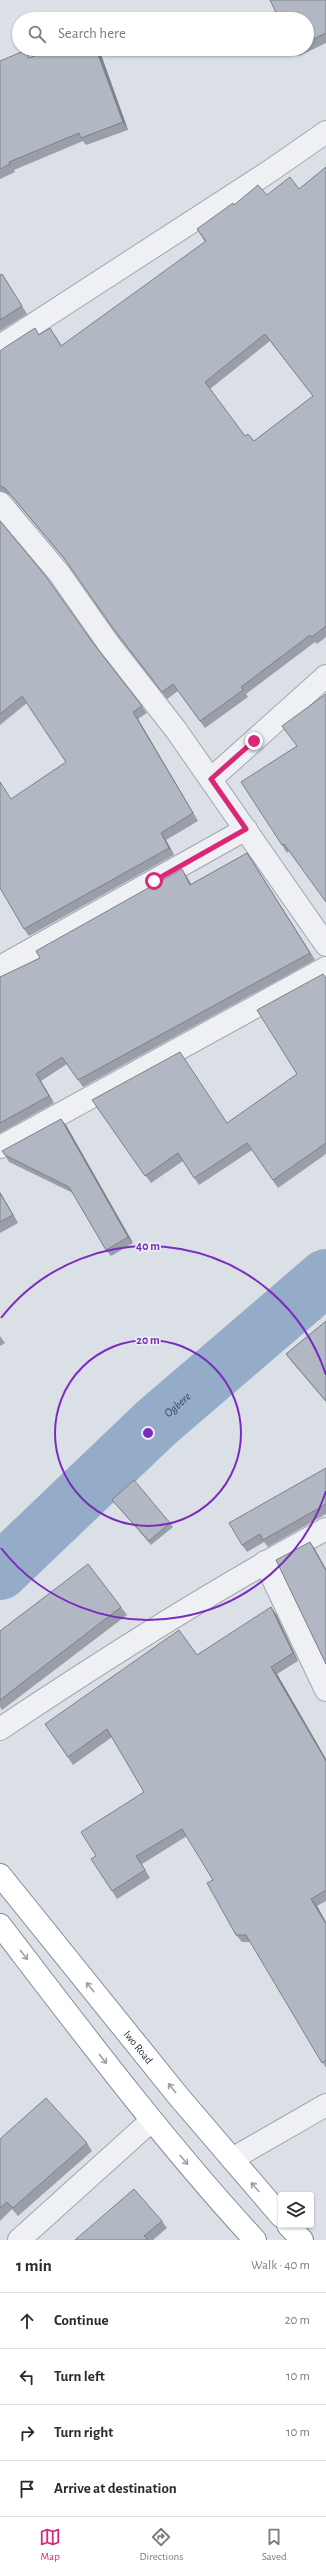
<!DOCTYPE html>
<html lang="en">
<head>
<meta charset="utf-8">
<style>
  body { margin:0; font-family:"Alegreya Sans",sans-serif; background:#f7f7f7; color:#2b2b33 }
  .controls { position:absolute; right:12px; bottom:12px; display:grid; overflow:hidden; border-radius:4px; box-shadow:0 1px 3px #0004 }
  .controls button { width:36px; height:36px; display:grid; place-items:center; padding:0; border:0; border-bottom:1px solid #e1e1e2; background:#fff; color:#2b2b33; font:20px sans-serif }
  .stop { position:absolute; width:12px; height:12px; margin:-9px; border:3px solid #db2777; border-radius:50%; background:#fff }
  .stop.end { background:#db2777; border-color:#fff; box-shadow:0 1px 4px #0008 }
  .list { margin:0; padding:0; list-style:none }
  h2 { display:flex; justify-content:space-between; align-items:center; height:52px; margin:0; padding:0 16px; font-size:17px }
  h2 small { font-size:13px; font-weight:400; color:#7c7c81 }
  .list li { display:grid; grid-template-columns:26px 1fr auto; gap:12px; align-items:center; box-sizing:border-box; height:56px; padding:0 16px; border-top:1px solid #e1e1e2 }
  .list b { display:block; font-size:15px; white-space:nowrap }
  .list em { font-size:13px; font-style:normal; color:#7c7c81 }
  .icon { flex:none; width:22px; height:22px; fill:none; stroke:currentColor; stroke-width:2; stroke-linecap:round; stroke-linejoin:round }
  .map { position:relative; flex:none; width:326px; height:2240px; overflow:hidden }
  .search { position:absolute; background:#fff; box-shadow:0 1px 3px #0004; left:12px; right:12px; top:12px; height:44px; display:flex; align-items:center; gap:10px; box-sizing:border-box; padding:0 14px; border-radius:22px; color:#7c7c81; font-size:15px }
  .sheet { height:276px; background:#fff }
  nav { display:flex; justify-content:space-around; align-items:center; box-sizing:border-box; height:56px; border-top:1px solid #e1e1e2; background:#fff; font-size:11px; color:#7c7c81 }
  nav a { display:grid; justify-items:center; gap:2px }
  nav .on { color:#db2777 }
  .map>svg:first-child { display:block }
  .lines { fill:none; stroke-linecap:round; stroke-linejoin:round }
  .river { stroke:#94acc8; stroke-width:56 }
  .minor-casing { stroke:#a1a6b0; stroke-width:24 }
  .trunk-casing { stroke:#828c9d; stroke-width:24 }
  .minor { stroke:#eef0f4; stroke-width:22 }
  .trunk { stroke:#fff; stroke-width:22 }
  .wall { fill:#999ea8; fill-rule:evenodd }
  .shaded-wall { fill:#7d8188 }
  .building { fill:#b2b8c3; stroke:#7d8188; fill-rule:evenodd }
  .oneway { stroke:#9da0a7 }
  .route { stroke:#db2777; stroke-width:5 }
  .ring { fill:none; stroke:#7b2cbf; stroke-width:2 }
  .labels { text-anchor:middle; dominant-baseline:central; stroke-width:3.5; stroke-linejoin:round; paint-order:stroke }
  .street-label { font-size:11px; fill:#252d3c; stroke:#eaeef4 }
  .water-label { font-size:12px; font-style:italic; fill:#2e4b71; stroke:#eaeef4 }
  .centre { fill:#7b2cbf; stroke:#eaeef4; stroke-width:2 }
  .ring-label { font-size:12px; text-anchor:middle; font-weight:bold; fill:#7b2cbf; stroke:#eaeef4; stroke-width:3.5; stroke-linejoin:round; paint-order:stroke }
</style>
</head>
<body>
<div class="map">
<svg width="326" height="2240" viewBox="0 0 326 2240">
  <rect width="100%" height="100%" fill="#dbdfe6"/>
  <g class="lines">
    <path class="river" id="s1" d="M0,1572L156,1423L326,1277"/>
    <defs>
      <g id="minor">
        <polyline points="0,346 270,171 326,132"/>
        <polyline points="0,503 59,573 108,643 176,730 326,945"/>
        <polyline points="211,779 326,676"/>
        <polyline points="0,967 246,829"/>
        <polyline points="0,1147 326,968"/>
        <polyline points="265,1562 326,1690"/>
        <path d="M0,1729C106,1658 213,1590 326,1529"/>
        <polyline points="232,2159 326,2105"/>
        <polyline points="19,2240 151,2121"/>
      </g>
      <g id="trunk">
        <path id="s2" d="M0,1875L179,2097L281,2216"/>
        <path d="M0,1925C82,2032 163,2140 255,2240"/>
        <polyline points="288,2225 302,2240"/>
      </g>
    </defs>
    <use href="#minor" class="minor-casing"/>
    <use href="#trunk" class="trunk-casing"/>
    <use href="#minor" class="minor"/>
    <use href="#trunk" class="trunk"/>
  </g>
  <g class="wall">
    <polygon points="326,0 326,43 299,56 294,49 307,49 307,19"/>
    <polygon points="53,49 99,49 128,130 86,145 83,141 14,170 15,172 0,179 0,61 31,57"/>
    <path d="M326,167V637L317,644L315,642L246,694L248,697L205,728L178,691L167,699L118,636L69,565L10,495L0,491V351L40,335H55L62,346L205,242L197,229L234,205L267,195L299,189ZM270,341L313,396L254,441L245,436L210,389Z"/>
    <polygon points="2,274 27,314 0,331 0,275"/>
    <polygon points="0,521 147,713 138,719 198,821 166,840 174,855 29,936 24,929 11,799 66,762 27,703 0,725"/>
    <polygon points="326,694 289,851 287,853 282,845 297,746"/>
    <polygon points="247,853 315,960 83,1087 67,1064 41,1081 54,1103 0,1133 0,977 40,958 187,877 191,884"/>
    <polygon points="326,978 326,1154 278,1188 252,1150 199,1185 183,1161 151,1183 92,1100 227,1123 297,1074"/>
    <polygon points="66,1125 133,1243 111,1256 106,1250 73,1193 9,1162 5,1155"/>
    <polygon points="0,1192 18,1223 0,1233"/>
    <polygon points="326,1321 326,1402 292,1362 286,1354"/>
    <polygon points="0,1336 5,1343 0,1346"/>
    <polygon points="326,1468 326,1514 268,1547 264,1542 247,1552 242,1545"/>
    <polygon points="112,1500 170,1523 173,1527 151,1545"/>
    <polygon points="121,1607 127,1615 2,1710 0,1707 0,1631"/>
    <polygon points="276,1614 298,1661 277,1674 326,1759 326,1901 317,1906 326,1922 326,2068 251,1942 242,1942 236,1935 213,1880 187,1836 142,1864 150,1878 117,1899 112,1891 96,1856 144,1792 112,1737 73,1765 45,1724 197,1655"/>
    <polygon points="0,2139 87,2143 92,2151 18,2216 12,2209 0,2221"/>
    <polygon points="162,2221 167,2228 153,2240 75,2240"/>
  </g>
  <g class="shaded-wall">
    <polygon points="96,49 99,49 128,130 123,122"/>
    <polygon points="133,712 138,719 198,821 193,813"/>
    <polygon points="161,833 166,840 174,855 169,848"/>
    <polygon points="247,853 252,860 315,960 310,953"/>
    <polygon points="182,869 187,877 195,892 190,885"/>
    <polygon points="36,1074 41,1081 54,1103 49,1096"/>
    <polygon points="61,1119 66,1125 133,1243 128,1237"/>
    <polygon points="0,1192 18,1223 13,1215 0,1193"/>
    <polygon points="310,1542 315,1549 326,1569 326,1571"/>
    <polygon points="271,1607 276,1614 298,1661 293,1653"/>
    <polygon points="271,1667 277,1674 326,1759 326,1761"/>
    <polygon points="311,1899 317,1906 326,1922 326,1924"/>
  </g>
  <g class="building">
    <polygon points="270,0 326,0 326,33 307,42 307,19 279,19"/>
    <polygon points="53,49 96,49 123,122 81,138 79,133 9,162 10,164 0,169 0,61 26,50 29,58"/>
    <path d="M326,167V626L312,637L310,635L241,687L243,690L200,721L173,684L162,692L113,628L64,558L5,488L0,486V351L4,348L35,328L39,335L50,328L61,346L206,241L197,229L233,203L234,205L258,185L267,195L290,177L299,189ZM265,334L313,396L254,441L248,434L245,436L205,382Z"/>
    <polygon points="2,274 22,306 0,320 0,275"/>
    <polygon points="0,521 44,574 93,643 142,706 133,712 193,813 161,833 169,848 24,929 0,888 0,782 11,799 66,762 22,696 0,714"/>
    <polygon points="326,694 326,902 284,844 282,845 241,782 297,746 282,726"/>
    <polygon points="247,853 310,953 78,1080 62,1057 36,1074 49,1096 0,1123 0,977 40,958 36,951 182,869 190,885"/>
    <polygon points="323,974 326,978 326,1143 273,1180 247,1143 194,1178 178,1153 145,1176 92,1100 180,1052 227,1123 297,1074 257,1010"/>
    <polygon points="61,1119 128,1237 106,1250 69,1187 5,1155 2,1151"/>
    <polygon points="0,1193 13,1215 0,1222"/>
    <polygon points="326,1321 326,1401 286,1354"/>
    <polygon points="326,1468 326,1504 263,1540 260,1534 242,1545 229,1523"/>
    <polygon points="134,1480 170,1523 149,1541 112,1500"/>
    <polygon points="310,1542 326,1571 326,1664 276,1560"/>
    <polygon points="88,1564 121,1607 0,1700 0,1631"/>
    <polygon points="271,1607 293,1653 271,1667 326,1761 326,1890 311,1899 326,1924 326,2060 322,2063 246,1935 236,1935 207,1883 213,1880 182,1829 136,1856 145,1870 112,1891 91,1859 96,1856 81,1832 144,1792 107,1729 68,1757 45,1724 179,1630 197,1655"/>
    <polygon points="46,2098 87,2143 13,2208 7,2202 0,2208 0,2139"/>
    <polygon points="134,2189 162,2221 144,2236 148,2240 75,2240"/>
  </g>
  <defs><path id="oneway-shaft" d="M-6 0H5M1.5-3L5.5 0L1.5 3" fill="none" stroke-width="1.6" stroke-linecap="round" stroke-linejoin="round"/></defs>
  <g class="oneway">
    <use href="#oneway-shaft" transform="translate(24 1955) rotate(52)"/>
    <use href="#oneway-shaft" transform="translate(90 1987) rotate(-129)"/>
    <use href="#oneway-shaft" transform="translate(103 2059) rotate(52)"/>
    <use href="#oneway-shaft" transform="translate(172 2088) rotate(-129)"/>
    <use href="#oneway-shaft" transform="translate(184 2160) rotate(50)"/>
    <use href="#oneway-shaft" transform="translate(255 2187) rotate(-131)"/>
  </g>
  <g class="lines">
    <polyline class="route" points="154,881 246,829 211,779 254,741"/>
  </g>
  <g class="ring">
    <circle cx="148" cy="1433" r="93"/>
    <path d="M326 1491A187 187 0 0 1 1 1548M1 1318A187 187 0 0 1 326 1375"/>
  </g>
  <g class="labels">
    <g class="street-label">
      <text stroke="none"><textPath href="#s2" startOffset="221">Iwo Road</textPath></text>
    </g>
    <g class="water-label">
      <text stroke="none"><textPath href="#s1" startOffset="244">Ogbere</textPath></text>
    </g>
  </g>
  <circle cx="148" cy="1433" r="6" class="centre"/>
  <g class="ring-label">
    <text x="148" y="1250">40 m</text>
    <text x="148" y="1344">20 m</text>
  </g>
</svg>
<div class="controls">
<button><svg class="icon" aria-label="layers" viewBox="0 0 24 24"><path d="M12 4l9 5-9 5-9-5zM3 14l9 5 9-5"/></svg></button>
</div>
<div class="stop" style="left:154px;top:881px"></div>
<div class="stop end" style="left:254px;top:741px"></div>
<div class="search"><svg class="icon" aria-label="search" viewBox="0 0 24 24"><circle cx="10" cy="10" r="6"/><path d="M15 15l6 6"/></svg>Search here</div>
</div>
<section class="sheet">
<h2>1 min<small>Walk · 40 m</small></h2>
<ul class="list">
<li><svg class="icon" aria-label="ahead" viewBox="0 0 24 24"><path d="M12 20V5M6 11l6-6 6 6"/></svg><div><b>Continue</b></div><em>20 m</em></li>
<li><svg class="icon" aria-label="left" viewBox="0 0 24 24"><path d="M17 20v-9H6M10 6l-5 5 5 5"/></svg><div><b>Turn left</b></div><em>10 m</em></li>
<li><svg class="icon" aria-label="right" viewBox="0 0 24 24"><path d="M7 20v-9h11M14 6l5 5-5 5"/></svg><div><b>Turn right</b></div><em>10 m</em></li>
<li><svg class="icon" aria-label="arrive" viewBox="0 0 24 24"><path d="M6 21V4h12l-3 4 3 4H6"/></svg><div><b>Arrive at destination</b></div></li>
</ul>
</section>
<nav>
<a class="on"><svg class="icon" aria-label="map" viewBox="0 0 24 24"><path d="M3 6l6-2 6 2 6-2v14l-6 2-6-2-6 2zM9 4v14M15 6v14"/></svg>Map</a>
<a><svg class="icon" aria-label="directions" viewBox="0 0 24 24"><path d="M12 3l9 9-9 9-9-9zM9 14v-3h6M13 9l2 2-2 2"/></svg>Directions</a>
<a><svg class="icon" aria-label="saved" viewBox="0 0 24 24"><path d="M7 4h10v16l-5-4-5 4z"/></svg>Saved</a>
</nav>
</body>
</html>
